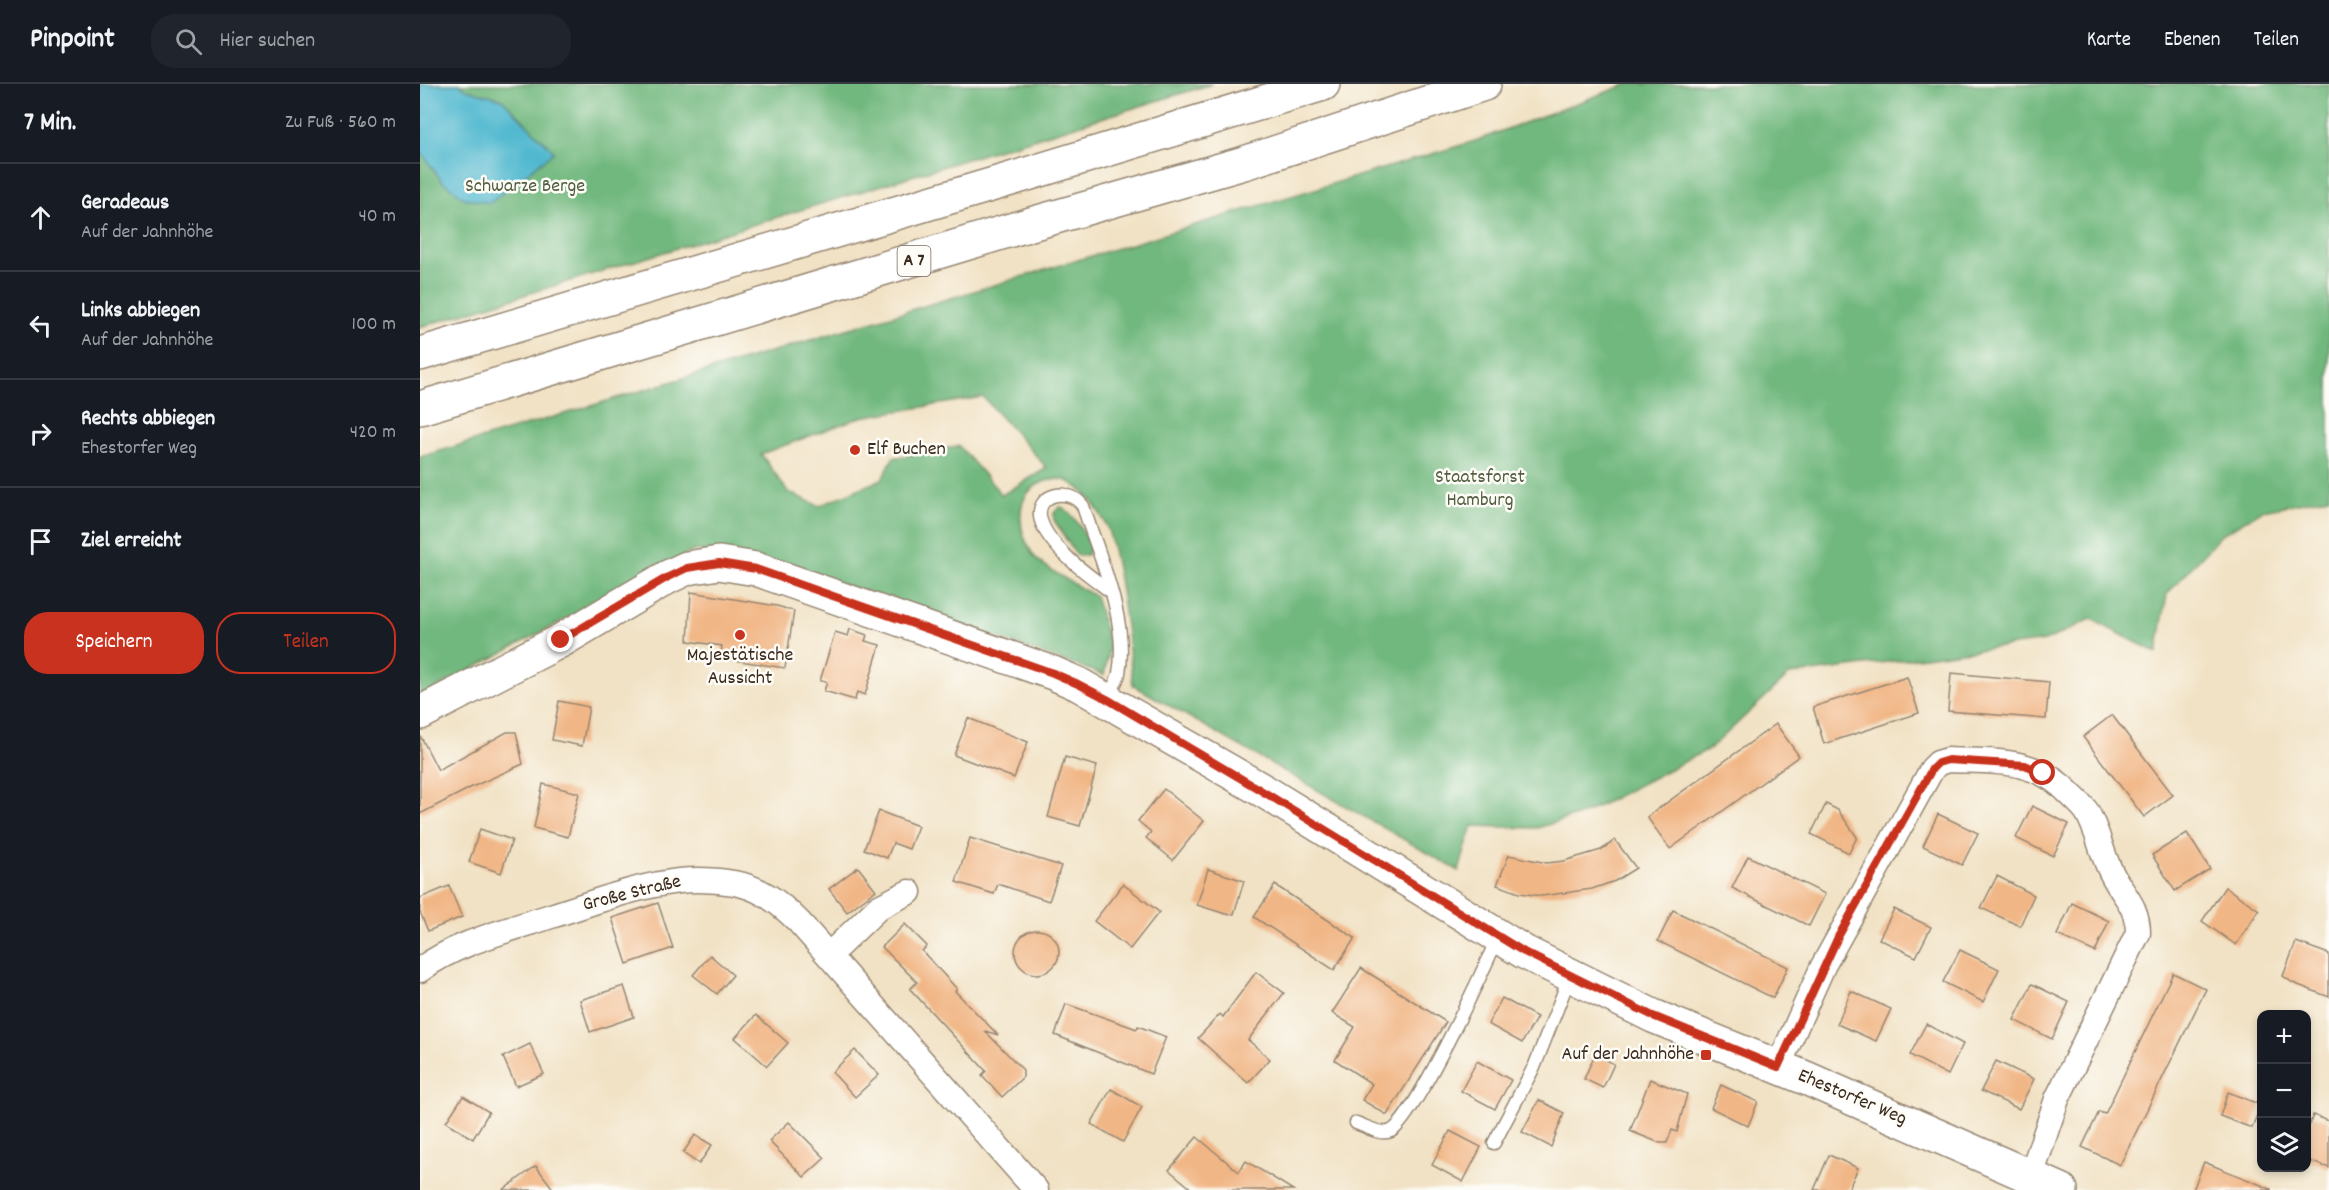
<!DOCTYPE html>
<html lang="de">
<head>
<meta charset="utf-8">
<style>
  body { margin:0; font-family:Dekko,sans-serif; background:#20242c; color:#f1f3f6 }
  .controls { position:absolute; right:18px; bottom:18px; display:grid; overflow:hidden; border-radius:12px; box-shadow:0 3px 9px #0003 }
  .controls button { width:54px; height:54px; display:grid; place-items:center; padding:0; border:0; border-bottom:2px solid #363941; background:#171b24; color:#f1f3f6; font:30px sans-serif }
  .stop { position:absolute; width:18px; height:18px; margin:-14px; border:4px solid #c8321e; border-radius:50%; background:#fff }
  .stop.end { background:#c8321e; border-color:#fff; box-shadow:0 2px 6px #0008 }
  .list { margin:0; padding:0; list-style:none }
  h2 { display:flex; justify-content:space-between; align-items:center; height:78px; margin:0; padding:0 24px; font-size:26px }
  h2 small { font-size:20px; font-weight:400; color:#9ea1a6 }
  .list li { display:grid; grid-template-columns:39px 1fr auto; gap:18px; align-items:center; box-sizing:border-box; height:108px; padding:0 24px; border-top:2px solid #363941 }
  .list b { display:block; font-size:22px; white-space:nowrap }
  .list p { margin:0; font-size:20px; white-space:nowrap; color:#9ea1a6 }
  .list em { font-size:20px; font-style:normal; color:#9ea1a6 }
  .actions { display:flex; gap:12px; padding:18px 24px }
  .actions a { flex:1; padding:14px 0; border:2px solid #c8321e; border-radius:24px; text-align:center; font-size:21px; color:#c8321e }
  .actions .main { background:#c8321e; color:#fff }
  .icon { flex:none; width:33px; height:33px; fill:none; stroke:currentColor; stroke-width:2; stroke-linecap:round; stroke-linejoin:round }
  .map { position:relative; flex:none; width:1909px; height:1106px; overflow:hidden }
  header { display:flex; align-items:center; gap:36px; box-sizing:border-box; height:84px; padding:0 30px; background:#171b24; border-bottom:2px solid #363941 }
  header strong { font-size:28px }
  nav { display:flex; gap:33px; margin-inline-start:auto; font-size:21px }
  .search { width:420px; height:54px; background:#20242c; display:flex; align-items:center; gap:15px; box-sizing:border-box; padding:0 21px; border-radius:24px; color:#9ea1a6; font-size:22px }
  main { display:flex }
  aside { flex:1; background:#171b24 }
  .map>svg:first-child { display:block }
  .forest { fill:#71b87e; stroke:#56714e; stroke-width:1.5; fill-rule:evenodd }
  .water { fill:#50b8cf; stroke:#467176; stroke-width:1.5 }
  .building { fill:#f1b685 }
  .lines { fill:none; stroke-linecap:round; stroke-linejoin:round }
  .lane-casing { stroke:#968672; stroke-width:15 }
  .street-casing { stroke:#968672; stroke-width:27 }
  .secondary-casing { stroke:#968672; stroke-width:36 }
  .highway-casing { stroke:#968672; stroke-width:36 }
  .lane { stroke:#fff; stroke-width:12 }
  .street { stroke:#fff; stroke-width:24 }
  .secondary { stroke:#fff; stroke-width:33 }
  .highway { stroke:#fff; stroke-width:33 }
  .route { stroke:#c8321e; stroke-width:8 }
  .poi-dot { fill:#c8321e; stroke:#fdfcf7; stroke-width:2 }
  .labels { text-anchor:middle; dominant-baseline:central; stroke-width:5; stroke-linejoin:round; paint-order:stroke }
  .shield { fill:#fdfcf7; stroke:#75695f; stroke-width:1.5 }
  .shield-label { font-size:18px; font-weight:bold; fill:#3b2a1e }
  .park-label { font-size:20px; fill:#535e41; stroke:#fdfcf7 }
  .poi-label { font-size:20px; fill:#3b2a1e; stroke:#fdfcf7; text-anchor:start }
  .street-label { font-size:20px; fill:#3b2a1e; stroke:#fdfcf7 }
</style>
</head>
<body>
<header>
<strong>Pinpoint</strong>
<div class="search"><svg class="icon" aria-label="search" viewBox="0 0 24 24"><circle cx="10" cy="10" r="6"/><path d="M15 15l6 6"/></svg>Hier suchen</div>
<nav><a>Karte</a><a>Ebenen</a><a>Teilen</a></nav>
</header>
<main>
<aside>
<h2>7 Min.<small>Zu Fuß · 560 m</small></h2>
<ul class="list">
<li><svg class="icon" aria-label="ahead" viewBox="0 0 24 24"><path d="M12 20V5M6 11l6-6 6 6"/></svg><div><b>Geradeaus</b><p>Auf der Jahnhöhe</p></div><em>40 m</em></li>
<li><svg class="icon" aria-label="left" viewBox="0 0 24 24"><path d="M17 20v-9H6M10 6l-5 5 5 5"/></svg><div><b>Links abbiegen</b><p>Auf der Jahnhöhe</p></div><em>100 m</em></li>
<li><svg class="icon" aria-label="right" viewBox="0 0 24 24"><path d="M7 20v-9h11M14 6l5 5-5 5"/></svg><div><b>Rechts abbiegen</b><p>Ehestorfer Weg</p></div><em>420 m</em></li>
<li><svg class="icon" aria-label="arrive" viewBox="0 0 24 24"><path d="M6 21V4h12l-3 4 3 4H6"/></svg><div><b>Ziel erreicht</b></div></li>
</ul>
<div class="actions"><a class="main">Speichern</a><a>Teilen</a></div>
</aside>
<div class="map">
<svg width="1909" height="1106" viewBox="0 0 1909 1106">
  <rect width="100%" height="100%" fill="#fdfcf7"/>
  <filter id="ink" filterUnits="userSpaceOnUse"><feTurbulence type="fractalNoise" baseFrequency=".0167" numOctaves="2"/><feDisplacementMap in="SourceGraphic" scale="12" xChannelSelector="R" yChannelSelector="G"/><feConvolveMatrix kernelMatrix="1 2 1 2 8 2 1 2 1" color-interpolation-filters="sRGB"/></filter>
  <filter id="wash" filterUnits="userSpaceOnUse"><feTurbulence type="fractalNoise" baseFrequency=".008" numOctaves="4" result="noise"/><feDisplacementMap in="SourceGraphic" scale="24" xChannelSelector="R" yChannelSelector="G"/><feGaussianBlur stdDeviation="1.35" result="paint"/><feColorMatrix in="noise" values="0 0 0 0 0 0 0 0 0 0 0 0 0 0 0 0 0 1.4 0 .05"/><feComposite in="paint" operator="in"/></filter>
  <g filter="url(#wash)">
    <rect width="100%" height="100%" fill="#f1e2c5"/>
    <g class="forest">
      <polygon points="0,0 792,0 0,243"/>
      <path d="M1208,0H1909V413L1843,426L1802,450L1747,510L1737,569L1671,535L1625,557L1369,591L1291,664L1165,729L1117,744L1052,742L1039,787L713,601C708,558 704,516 695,474C692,464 691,452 687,443C679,426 664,403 645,396C637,394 626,396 619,400C592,414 599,451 614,472C622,483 661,504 675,512L690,562L684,591L364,480L275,466L0,613V373L1055,57ZM563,313L627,384L582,411L539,362L473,374L462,395L399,422L368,408L341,370L441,333Z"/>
      <path d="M640,423C651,425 669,454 670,465L666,471L659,472L654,468L634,436V429Z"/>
    </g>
    <polygon class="water" points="0,0 40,0 46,5 82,15 134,68 70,119 44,114 21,96 0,67"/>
    <g id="blocks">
      <g class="building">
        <polygon points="271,508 357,522 374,527 365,584 300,574 302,562 268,557"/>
        <polygon points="430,545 447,551 445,557 460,561 445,611 437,608 435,616 404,607 407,598 400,597 415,548 428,552"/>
        <polygon points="1531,589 1629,598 1626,635 1528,627"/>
        <polygon points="1487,593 1499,629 1404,660 1393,623"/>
        <polygon points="139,617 169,623 162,662 132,656"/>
        <polygon points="1692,631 1753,711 1724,733 1663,653"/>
        <polygon points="548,634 608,658 594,694 534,671"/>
        <polygon points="1356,640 1379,672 1250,765 1227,733"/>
        <polygon points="87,648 96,648 103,680 52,703 0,730 0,651 18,686"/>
        <polygon points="645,673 677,682 660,742 628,733"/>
        <polygon points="123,700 159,709 148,753 114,744"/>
        <polygon points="744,705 784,737 753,776 726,754 731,748 718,737"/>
        <polygon points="1406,720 1418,726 1437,753 1429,769 1391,750"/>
        <polygon points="1612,722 1649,740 1633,772 1596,754"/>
        <polygon points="459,727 498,742 489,765 473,759 467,774 444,765"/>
        <polygon points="1518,730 1558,749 1542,781 1503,762"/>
        <polygon points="60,745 92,756 81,789 49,778"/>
        <polygon points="1767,749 1790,785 1755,807 1732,771"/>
        <polygon points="550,754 641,782 629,817 578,800 574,810 536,798"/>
        <polygon points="1195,756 1216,784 1195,797 1172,805 1122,812 1099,809 1077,801 1089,771 1127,779 1144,777 1181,766"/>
        <polygon points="1328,772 1405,810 1389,842 1312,804"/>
        <polygon points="438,783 456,806 427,828 409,805"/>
        <polygon points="788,785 824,797 814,830 806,830 777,821"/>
        <polygon points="1577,792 1614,811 1600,842 1561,824"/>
        <polygon points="703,800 739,828 710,865 674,837"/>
        <polygon points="855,801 935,854 914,886 834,833"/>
        <polygon points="29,802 42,833 8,847 0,828 0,814"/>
        <polygon points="1805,803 1839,826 1816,861 1782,837"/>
        <polygon points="238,819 253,864 207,880 192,834"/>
        <polygon points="1652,819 1689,837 1675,868 1637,851"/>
        <polygon points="1474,825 1511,843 1496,873 1459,855"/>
        <polygon points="1253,826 1368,883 1353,914 1238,857"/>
        <polygon points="485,840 507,862 502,867 537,905 535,907 578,951 565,947 603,986 603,993 582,1013 562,991 566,987 490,905 497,898 462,863"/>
        <circle cx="617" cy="868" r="22"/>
        <polygon points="1876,858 1909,870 1909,913 1873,899 1863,892"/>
        <polygon points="1540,866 1579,885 1563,918 1523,898"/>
        <polygon points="290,871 313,891 297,910 273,891"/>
        <polygon points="941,884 1026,938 967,1031 942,1016 952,1000 915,976 935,943 912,929"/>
        <polygon points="836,888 864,909 828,956 850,975 828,999 778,954 800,930 803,933"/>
        <polygon points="1753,889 1786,905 1700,1081 1662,1063 1679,1028 1685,1030"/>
        <polygon points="1612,900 1649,918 1632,955 1594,936"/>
        <polygon points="204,902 214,933 170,948 160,916"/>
        <polygon points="1431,907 1471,925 1456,957 1417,940"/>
        <polygon points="1082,914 1117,933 1102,959 1068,940"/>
        <polygon points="646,920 717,945 718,942 746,953 731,990 635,951"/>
        <polygon points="336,931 368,959 347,982 315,954"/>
        <polygon points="1506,940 1543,960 1528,991 1490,971"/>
        <polygon points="110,960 124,990 96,1002 83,973"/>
        <polygon points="435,966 459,991 435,1013 412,988"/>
        <polygon points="1175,970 1194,980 1183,1004 1164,995"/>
        <polygon points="1057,977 1091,996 1075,1025 1041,1007"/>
        <polygon points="1576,977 1614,995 1599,1025 1561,1007"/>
        <polygon points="1230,995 1267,1010 1257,1048 1252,1046 1247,1059 1240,1059 1210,1047"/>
        <polygon points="1301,1001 1338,1018 1328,1042 1291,1024"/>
        <polygon points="691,1005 722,1023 703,1058 671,1040"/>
        <polygon points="1808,1008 1841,1021 1832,1044 1800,1032"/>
        <polygon points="43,1012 69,1028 53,1055 26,1038"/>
        <polygon points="1119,1016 1144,1029 1131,1063 1102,1048"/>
        <polygon points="1893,1031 1909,1037 1909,1084 1887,1076 1887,1048"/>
        <polygon points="369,1038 405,1074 384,1093 349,1057"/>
        <polygon points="1030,1047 1061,1063 1043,1098 1012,1081"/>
        <polygon points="275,1051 292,1061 279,1080 263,1069"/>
        <polygon points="777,1053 819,1088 826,1077 873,1106 773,1106 749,1086"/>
        <polygon points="1409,1071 1438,1084 1428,1106 1394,1106"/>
        <polygon points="1784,1078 1851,1105 1851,1106 1773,1106"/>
        <polygon points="116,1082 134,1106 83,1106"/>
      </g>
    </g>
  </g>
  <g filter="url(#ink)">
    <use href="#blocks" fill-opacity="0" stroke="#968672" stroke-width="1.5"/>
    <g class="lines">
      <defs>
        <g id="lane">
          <path d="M687,615C691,607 697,598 699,589C709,537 679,472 663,422C647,401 613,411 621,437C630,464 668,491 690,507"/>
          <path d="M936,1039C946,1042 961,1052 971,1047C993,1037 1064,885 1077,855"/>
          <polyline points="1074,1059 1115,981 1150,892"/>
        </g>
        <g id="street">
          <polyline points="409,871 459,823 489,808"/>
          <path d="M0,886C35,859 89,846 131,832C173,819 215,802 259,797C277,795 296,796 314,799C340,803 360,819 379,838L616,1106"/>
          <path d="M1358,983L1403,882L1512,685L1518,679L1528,676C1576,678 1615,673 1651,711C1656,716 1663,722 1667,728C1678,747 1681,768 1691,788C1702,811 1718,821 1718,849L1637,1015L1611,1092"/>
        </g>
        <polyline id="secondary" points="0,629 142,556 248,493 267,484 299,479 336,485 633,589 658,600 847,709 1104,868 1233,932 1388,995 1641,1106"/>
        <g id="highway">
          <polyline points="0,270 591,95 903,0"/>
          <polyline points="0,324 611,140 824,79 1064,0"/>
        </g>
      </defs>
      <use href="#lane" class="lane-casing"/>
      <use href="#street" class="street-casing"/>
      <use href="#secondary" class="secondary-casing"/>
      <use href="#highway" class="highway-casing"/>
      <use href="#lane" class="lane"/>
      <use href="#street" class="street"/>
      <use href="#secondary" class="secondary"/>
      <use href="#highway" class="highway"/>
    </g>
  </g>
  <g class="lines" filter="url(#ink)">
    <polyline class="route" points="141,556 248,493 267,484 299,479 336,485 633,589 658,600 687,615 847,710 1104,868 1233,932 1358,983 1418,853 1512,685 1518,679 1528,676 1605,681 1623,689"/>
  </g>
  <g class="poi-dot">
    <circle cx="435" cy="366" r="6"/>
    <circle cx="320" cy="551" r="6"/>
    <rect x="1280" y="965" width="12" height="12" rx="3"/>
  </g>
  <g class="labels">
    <rect class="shield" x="477.5" y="162" width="33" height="30" rx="4.5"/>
    <g class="shield-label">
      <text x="494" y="177">A 7</text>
    </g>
    <g class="park-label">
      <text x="105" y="103">Schwarze Berge</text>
      <text x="1060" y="394">Staatsforst<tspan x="1060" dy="23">Hamburg</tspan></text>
    </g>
    <g class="poi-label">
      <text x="447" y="366">Elf Buchen</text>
      <text x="320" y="572" text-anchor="middle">Majestätische<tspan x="320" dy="23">Aussicht</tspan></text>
      <text x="1274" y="971" text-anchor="end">Auf der Jahnhöhe</text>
    </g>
    <g class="street-label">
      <text transform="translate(212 810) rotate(-14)">Große Straße</text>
      <text transform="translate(1432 1014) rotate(23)">Ehestorfer Weg</text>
    </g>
  </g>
</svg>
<div class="controls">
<button>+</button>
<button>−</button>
<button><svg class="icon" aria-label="layers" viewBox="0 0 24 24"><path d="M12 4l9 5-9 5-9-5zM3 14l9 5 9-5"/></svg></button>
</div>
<div class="stop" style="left:1623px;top:689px"></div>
<div class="stop end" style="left:141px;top:556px"></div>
</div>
</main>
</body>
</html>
